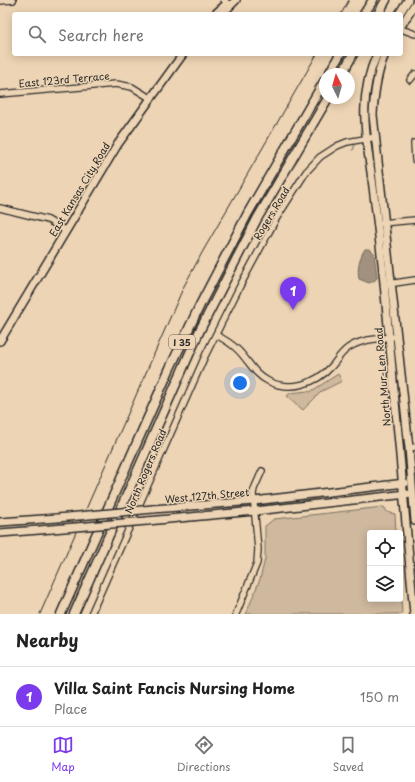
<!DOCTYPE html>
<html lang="en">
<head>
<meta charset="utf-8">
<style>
  body { margin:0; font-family:"Playpen Sans",sans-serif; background:#f6f6f6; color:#222 }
  .controls { position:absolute; right:12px; bottom:12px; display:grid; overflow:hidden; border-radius:4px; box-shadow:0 2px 10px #0003 }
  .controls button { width:36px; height:36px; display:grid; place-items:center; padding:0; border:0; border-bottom:1px solid #e0e0e0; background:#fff; color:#222; font:20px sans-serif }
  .compass { position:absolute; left:319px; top:68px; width:36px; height:36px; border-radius:50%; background:#fff; box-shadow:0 2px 10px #0003; rotate:355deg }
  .you { position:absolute; left:240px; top:383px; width:14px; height:14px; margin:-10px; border:3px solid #fff; border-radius:50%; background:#1a73e8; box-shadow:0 0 0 6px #1a73e833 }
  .badge { display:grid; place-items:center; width:26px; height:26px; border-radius:50%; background:#7c3aed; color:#fff; font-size:13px; font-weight:700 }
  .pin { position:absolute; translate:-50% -33px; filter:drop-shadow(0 1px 2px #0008) }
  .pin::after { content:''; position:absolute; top:21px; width:14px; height:12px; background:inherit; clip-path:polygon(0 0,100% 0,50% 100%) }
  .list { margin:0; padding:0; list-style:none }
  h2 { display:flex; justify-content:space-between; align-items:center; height:52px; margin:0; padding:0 16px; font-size:17px }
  h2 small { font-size:13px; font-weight:400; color:#767676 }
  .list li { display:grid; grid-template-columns:26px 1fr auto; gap:12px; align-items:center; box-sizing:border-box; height:60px; padding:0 16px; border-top:1px solid #e0e0e0 }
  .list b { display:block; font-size:15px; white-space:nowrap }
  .list p { margin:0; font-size:13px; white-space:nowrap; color:#767676 }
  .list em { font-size:13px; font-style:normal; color:#767676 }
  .icon { flex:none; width:22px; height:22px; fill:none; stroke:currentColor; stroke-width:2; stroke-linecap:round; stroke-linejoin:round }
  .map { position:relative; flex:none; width:415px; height:614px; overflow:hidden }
  .search { position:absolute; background:#fff; box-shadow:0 2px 10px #0003; left:12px; right:12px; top:12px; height:44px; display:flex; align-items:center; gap:10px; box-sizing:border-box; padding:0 14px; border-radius:4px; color:#767676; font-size:15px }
  .sheet { height:112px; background:#fff }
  nav { display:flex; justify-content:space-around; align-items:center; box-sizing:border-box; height:56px; border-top:1px solid #e0e0e0; background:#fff; font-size:11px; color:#767676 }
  nav a { display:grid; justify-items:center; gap:2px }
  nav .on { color:#7c3aed }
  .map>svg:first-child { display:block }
  .green { fill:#ceb89e; stroke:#7c7264 }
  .water { fill:#a1917e; stroke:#72685d }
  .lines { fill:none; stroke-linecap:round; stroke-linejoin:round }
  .stream { stroke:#72685d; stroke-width:1 }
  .minor-casing { stroke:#2b2b2b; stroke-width:8 }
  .major-casing { stroke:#2b2b2b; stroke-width:10 }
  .highway-casing { stroke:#2b2b2b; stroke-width:11 }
  .minor { stroke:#edd4b4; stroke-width:5.5 }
  .major { stroke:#edd4b4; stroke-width:7 }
  .highway { stroke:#edd4b4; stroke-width:8 }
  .rail { stroke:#2b2b2b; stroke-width:1 }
  .major-bridge-casing { stroke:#2b2b2b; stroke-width:10; stroke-linecap:butt }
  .major-bridge { stroke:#edd4b4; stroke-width:7 }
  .labels { text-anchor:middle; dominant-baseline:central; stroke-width:3; stroke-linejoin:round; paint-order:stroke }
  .shield { fill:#edd4b4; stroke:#655e54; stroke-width:1 }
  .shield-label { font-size:9px; font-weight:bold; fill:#2b2b2b }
  .street-label { font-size:10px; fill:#2b2b2b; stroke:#edd4b4 }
</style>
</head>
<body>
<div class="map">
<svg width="415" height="614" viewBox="0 0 415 614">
  <rect width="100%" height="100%" fill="#edd4b4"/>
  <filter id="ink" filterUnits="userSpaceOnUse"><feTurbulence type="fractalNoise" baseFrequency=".025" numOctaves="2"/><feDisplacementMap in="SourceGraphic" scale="8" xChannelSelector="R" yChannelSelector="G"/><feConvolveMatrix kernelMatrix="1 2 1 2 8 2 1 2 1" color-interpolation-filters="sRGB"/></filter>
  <g filter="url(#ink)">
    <g class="green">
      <polygon points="338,374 342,381 322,391 303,410 287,396 290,393 308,391 310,392"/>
      <polygon points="383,507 385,508 387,512 395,514 396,533 370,533 370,599 400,599 400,581 402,614 246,614 260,579 265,559 265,526 274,519"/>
    </g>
    <path class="water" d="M365,249H370L374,253L377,278L374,281L369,283L359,279C357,269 359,258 365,249Z"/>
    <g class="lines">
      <polyline class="stream" points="352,150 354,149 354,145"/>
      <defs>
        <g id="minor">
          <polyline points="224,0 230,6"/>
          <polyline points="0,1 13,0"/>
          <polyline points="401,29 415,34"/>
          <polyline points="410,80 415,74"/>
          <polyline points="0,94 116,84 132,87 150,98"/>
          <polyline points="414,143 415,160"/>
          <polyline points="0,208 48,220 66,231"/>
          <polyline points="382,223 415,220"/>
          <polyline points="388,284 415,280"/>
          <path d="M216,335C224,339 232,344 238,350C249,361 254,374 268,381C290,392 316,384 332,366C337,360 341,353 348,348C361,339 377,339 392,337"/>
          <polyline points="409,448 415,447"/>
          <polyline points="91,614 205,356 240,286 276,219 306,172 320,157 337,146 347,142 376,137"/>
          <polyline points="236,614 257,563 258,549 253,494 254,489 262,471"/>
        </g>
        <g id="major">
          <polyline points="215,14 224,6"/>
          <polyline points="222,14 236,0"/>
          <polyline points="399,14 408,0"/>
          <polyline points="401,26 415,4"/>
          <path d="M377,54C356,101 367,139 373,187C377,219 381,251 384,283C395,393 404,504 414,614"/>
          <path d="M385,54C377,73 374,94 373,115L409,448L415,521"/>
          <polyline points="0,341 118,144 183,54"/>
          <polyline points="153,509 254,501 405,483"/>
          <polyline points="147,521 255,511 407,494"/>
          <polyline points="0,522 57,518"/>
          <polyline points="0,533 52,529"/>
        </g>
        <g id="highway">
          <polyline points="364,14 373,0"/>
          <polyline points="378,14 386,0"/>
          <polyline points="329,74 340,54"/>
          <polyline points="342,74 353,54"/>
          <polyline points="61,614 170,368 200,305 248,213 325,80"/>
          <polyline points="74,614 200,330 257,219 328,98"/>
        </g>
      </defs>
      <use href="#minor" class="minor-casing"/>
      <use href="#major" class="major-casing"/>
      <use href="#highway" class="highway-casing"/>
      <use href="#minor" class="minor"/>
      <use href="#major" class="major"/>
      <use href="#highway" class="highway"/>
      <g class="rail">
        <polyline points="341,14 349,0"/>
        <polyline points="40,614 184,286 203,251 317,54"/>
      </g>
      <defs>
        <g id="major-bridge">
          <polyline points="57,518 153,509"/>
          <polyline points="52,529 147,521"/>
        </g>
      </defs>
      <use href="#major-bridge" class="major-bridge-casing"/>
      <use href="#major-bridge" class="major-bridge"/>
    </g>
  </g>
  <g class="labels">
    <rect class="shield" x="169" y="335" width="26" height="14" rx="3"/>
    <g class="shield-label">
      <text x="182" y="342">I 35</text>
    </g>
    <g class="street-label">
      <text transform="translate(64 79) rotate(-5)">East 123rd Terrace</text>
      <text transform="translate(79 189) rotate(-59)">East Kansas City Road</text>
      <text transform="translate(271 213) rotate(-59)">Rogers Road</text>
      <text transform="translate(382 377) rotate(-95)">North Mur-Len Road</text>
      <text transform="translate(145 471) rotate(-67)">North Rogers Road</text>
      <text transform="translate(207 495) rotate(-5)">West 127th Street</text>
    </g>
  </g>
</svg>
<div class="controls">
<button><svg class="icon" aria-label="locate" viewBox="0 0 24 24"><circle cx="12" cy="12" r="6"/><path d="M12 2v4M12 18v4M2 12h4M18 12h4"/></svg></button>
<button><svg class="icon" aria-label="layers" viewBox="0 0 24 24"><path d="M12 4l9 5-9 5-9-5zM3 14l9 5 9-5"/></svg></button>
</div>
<svg class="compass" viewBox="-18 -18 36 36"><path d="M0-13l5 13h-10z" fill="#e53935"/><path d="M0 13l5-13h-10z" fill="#767676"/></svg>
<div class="you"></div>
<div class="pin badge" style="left:293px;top:310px">1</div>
<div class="search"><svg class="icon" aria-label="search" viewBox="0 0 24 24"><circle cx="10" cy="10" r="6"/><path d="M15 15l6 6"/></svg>Search here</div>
</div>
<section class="sheet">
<h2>Nearby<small></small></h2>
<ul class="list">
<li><span class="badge">1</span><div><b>Villa Saint Fancis Nursing Home</b><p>Place</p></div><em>150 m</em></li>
</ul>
</section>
<nav>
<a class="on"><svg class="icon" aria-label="map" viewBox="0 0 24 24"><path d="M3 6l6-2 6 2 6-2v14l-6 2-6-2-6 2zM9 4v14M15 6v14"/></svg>Map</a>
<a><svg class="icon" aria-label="directions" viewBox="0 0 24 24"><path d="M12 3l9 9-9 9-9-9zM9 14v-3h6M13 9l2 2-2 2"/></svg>Directions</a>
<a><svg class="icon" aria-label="saved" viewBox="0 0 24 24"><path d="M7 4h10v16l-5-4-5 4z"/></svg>Saved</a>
</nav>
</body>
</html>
